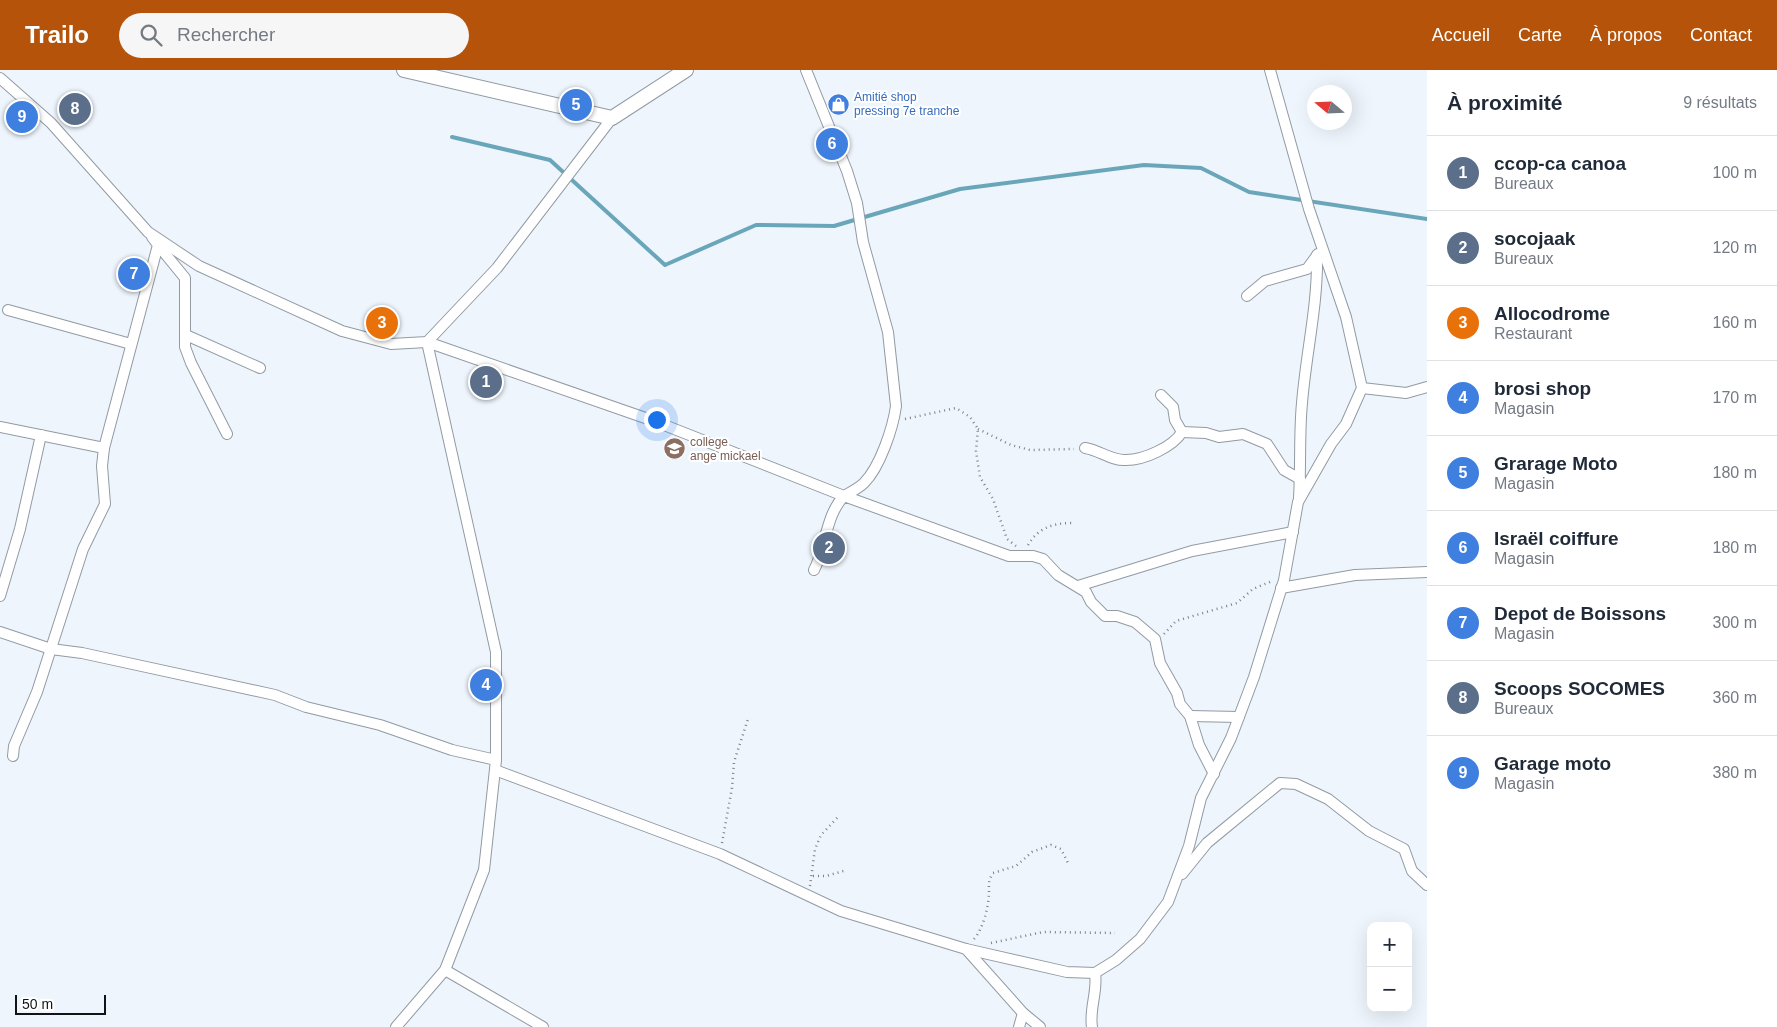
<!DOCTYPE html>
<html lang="fr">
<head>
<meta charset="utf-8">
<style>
  body { margin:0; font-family:Arial,sans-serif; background:#f6f6f7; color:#1f2937 }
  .controls { position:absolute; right:15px; bottom:15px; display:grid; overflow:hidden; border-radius:10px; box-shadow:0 5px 20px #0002 }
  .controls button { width:45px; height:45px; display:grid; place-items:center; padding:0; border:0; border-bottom:1px solid #e0e1e3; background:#fff; color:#1f2937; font:25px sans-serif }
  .compass { position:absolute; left:1307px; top:15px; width:45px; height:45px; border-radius:50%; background:#fff; box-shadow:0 5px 20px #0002; rotate:289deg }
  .scale { position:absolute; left:15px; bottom:12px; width:91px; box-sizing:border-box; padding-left:5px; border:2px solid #111417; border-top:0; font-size:14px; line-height:18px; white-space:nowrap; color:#111417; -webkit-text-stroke:4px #fff; paint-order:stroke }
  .you { position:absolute; left:656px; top:349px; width:18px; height:18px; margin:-12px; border:4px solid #fff; border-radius:50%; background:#1a73e8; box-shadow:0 0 0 8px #1a73e833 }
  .badge { display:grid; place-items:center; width:32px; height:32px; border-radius:50%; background:#b45309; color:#fff; font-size:16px; font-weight:700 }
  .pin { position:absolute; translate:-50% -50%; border:2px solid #fff; box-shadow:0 1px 5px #0006 }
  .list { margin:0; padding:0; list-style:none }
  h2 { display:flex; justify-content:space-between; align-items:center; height:65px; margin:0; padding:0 20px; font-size:21px }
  h2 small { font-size:16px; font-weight:400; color:#747a83 }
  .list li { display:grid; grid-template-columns:32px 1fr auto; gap:15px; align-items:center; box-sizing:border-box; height:75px; padding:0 20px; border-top:1px solid #e0e1e3 }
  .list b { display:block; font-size:19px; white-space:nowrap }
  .list p { margin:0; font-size:16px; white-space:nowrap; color:#747a83 }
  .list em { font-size:16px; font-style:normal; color:#747a83 }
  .icon { flex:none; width:28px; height:28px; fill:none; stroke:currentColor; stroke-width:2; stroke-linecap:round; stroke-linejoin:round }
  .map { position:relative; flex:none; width:1427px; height:957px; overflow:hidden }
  header { display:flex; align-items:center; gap:30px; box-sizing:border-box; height:70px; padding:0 25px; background:#b45309; color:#fff }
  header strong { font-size:24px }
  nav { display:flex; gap:28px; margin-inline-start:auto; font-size:18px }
  .search { width:350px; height:45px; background:#f6f6f7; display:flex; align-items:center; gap:12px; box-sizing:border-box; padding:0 18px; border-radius:28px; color:#747a83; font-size:19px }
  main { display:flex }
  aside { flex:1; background:#fff }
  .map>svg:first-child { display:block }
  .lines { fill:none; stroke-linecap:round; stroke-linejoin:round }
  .stream { stroke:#6aa6b9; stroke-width:4 }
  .minor-casing { stroke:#929aa3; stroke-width:12 }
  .secondary-casing { stroke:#929aa3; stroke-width:16 }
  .path { stroke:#7e8389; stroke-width:2.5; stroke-dasharray:1 4; stroke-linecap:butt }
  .minor { stroke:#fff; stroke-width:10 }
  .secondary { stroke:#fff; stroke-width:14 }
  .labels { text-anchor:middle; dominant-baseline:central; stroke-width:4; stroke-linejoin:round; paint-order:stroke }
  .shop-label { font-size:12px; fill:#366cbe; stroke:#fff; text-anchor:start }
  .education-label { font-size:12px; fill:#785e54; stroke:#fff; text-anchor:start }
</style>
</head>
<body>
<header>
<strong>Trailo</strong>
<div class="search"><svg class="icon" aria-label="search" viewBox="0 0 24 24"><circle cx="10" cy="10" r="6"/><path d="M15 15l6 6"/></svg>Rechercher</div>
<nav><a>Accueil</a><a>Carte</a><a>À propos</a><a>Contact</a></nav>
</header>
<main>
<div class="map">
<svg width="1427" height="957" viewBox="0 0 1427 957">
  <rect width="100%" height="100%" fill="#eef5fd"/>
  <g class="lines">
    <polyline class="stream" points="452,67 550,90 665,195 756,155 834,156 960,119 1144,95 1201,98 1249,122 1427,149"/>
    <defs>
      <g id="minor">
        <polyline points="0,8 51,53 148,162 199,196 342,261 391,274 427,272 497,198 612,48"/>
        <polyline points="158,175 185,208 185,277 191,293 227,364"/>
        <polyline points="1247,226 1265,211 1307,199 1318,184"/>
        <polyline points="8,240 131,274"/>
        <polyline points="186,265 260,298"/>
        <path d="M427,272L654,351L844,426C851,422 859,418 864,413C880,397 893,358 896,336L888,262L863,172L857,133L847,101L806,0"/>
        <polyline points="1362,318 1406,323 1427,317"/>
        <polyline points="1161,325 1173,337 1175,350 1182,362"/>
        <polyline points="0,357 104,378"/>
        <polyline points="1182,362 1206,363 1219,367 1243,364 1267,374 1284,400 1300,409"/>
        <path d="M1085,378C1099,380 1112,391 1126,390C1144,390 1173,377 1182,362"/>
        <path d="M1299,428C1301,396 1299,364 1302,333C1306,283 1318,235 1317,185"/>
        <path d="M814,500C826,478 825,446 844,426L1009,486H1033L1043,489L1058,505L1086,522L1091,532L1105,546H1117L1135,552L1155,569L1160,593L1177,623L1180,634L1190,646L1199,675L1214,704"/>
        <polyline points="1078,516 1192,481 1293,462"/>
        <polyline points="1281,518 1355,505 1427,502"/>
        <polyline points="0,526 20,459 41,365"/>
        <polyline points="0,562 51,579 82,583 275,625 306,637 380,655 452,680 496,690"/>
        <polyline points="1190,646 1239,647"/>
        <polyline points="13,686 14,676 37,622 83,479 105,434 102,396 104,378 158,175 152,167"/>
        <polyline points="495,700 720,784 841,841 966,879 1023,943 1040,957"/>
        <polyline points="1182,804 1207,773 1280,713 1296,714 1328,729 1369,761 1404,779 1412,801 1427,815"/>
        <polyline points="966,879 1067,902 1095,903 1116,890 1140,869 1168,832 1189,776 1201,728 1231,668 1254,607 1284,510 1298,432 1331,374 1346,354 1362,318 1346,247 1309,139 1270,0"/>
        <polyline points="445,900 543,957"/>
        <polyline points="396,957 445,900 484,800 496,690 496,582 427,272"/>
        <polyline points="1019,957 1023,943"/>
        <path d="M1092,957C1089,939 1098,921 1095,903"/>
      </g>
      <polyline id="secondary" points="404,0 612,48 686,0"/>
    </defs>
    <use href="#minor" class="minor-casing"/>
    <use href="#secondary" class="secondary-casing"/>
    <g class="path">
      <polyline points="905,349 956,338 970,347 978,359 976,381 980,407 993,429 1007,469 1016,476"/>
      <polyline points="978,359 1011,375 1030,380 1074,379"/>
      <path d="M1028,475C1038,458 1053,453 1072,453"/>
      <polyline points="1164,564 1176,551 1237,533 1253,519 1272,511"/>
      <polyline points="722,773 732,718 734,692 748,649"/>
      <polyline points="813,806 826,806 847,800"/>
      <polyline points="810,816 815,779 821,765 838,747"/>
      <path d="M974,869C983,859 989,836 989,822C989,814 988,811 993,803L1016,796L1032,782L1051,775L1061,779L1068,793"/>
      <polyline points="991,873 1043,862 1115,863"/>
    </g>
    <use href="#minor" class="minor"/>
    <use href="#secondary" class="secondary"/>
  </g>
  <defs>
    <symbol id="shop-disc" viewBox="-11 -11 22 22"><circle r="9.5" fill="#3f7fe0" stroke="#fff"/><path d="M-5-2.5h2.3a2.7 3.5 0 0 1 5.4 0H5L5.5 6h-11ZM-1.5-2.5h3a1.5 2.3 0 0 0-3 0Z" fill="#fff"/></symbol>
    <symbol id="school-disc" viewBox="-11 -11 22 22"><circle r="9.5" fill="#8d6e63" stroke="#fff"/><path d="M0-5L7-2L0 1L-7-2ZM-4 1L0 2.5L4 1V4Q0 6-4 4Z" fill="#fff"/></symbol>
  </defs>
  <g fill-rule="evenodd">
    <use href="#shop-disc" x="826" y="22" width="25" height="25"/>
    <use href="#school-disc" x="662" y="366" width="25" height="25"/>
  </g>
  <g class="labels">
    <g class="shop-label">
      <text x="854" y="27">Amitié shop<tspan x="854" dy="14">pressing 7e tranche</tspan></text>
    </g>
    <g class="education-label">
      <text x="690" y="372">college<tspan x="690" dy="14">ange mickael</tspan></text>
    </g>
  </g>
</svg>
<div class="controls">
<button>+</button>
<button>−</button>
</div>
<svg class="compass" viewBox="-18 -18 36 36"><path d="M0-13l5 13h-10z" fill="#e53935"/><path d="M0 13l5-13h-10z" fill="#747a83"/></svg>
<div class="scale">50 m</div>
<div class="you"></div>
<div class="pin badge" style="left:486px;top:312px;background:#5c6f8a">1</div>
<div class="pin badge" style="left:829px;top:478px;background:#5c6f8a">2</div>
<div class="pin badge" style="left:382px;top:253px;background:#e8710a">3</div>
<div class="pin badge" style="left:486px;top:615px;background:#3f7fe0">4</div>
<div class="pin badge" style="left:576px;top:35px;background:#3f7fe0">5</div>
<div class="pin badge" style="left:832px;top:74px;background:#3f7fe0">6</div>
<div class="pin badge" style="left:134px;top:204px;background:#3f7fe0">7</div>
<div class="pin badge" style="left:75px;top:39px;background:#5c6f8a">8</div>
<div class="pin badge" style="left:22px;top:47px;background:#3f7fe0">9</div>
</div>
<aside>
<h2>À proximité<small>9 résultats</small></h2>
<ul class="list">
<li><span class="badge" style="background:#5c6f8a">1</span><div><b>ccop-ca canoa</b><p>Bureaux</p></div><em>100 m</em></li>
<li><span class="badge" style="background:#5c6f8a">2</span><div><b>socojaak</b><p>Bureaux</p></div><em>120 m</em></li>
<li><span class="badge" style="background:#e8710a">3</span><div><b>Allocodrome</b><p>Restaurant</p></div><em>160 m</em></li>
<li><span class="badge" style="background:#3f7fe0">4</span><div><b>brosi shop</b><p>Magasin</p></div><em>170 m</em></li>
<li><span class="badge" style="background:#3f7fe0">5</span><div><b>Grarage Moto</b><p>Magasin</p></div><em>180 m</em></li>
<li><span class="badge" style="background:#3f7fe0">6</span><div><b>Israël coiffure</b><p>Magasin</p></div><em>180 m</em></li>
<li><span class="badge" style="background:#3f7fe0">7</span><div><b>Depot de Boissons</b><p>Magasin</p></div><em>300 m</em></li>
<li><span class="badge" style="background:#5c6f8a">8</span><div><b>Scoops SOCOMES</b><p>Bureaux</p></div><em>360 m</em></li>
<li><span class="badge" style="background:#3f7fe0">9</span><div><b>Garage moto</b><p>Magasin</p></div><em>380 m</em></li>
</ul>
</aside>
</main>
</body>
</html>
